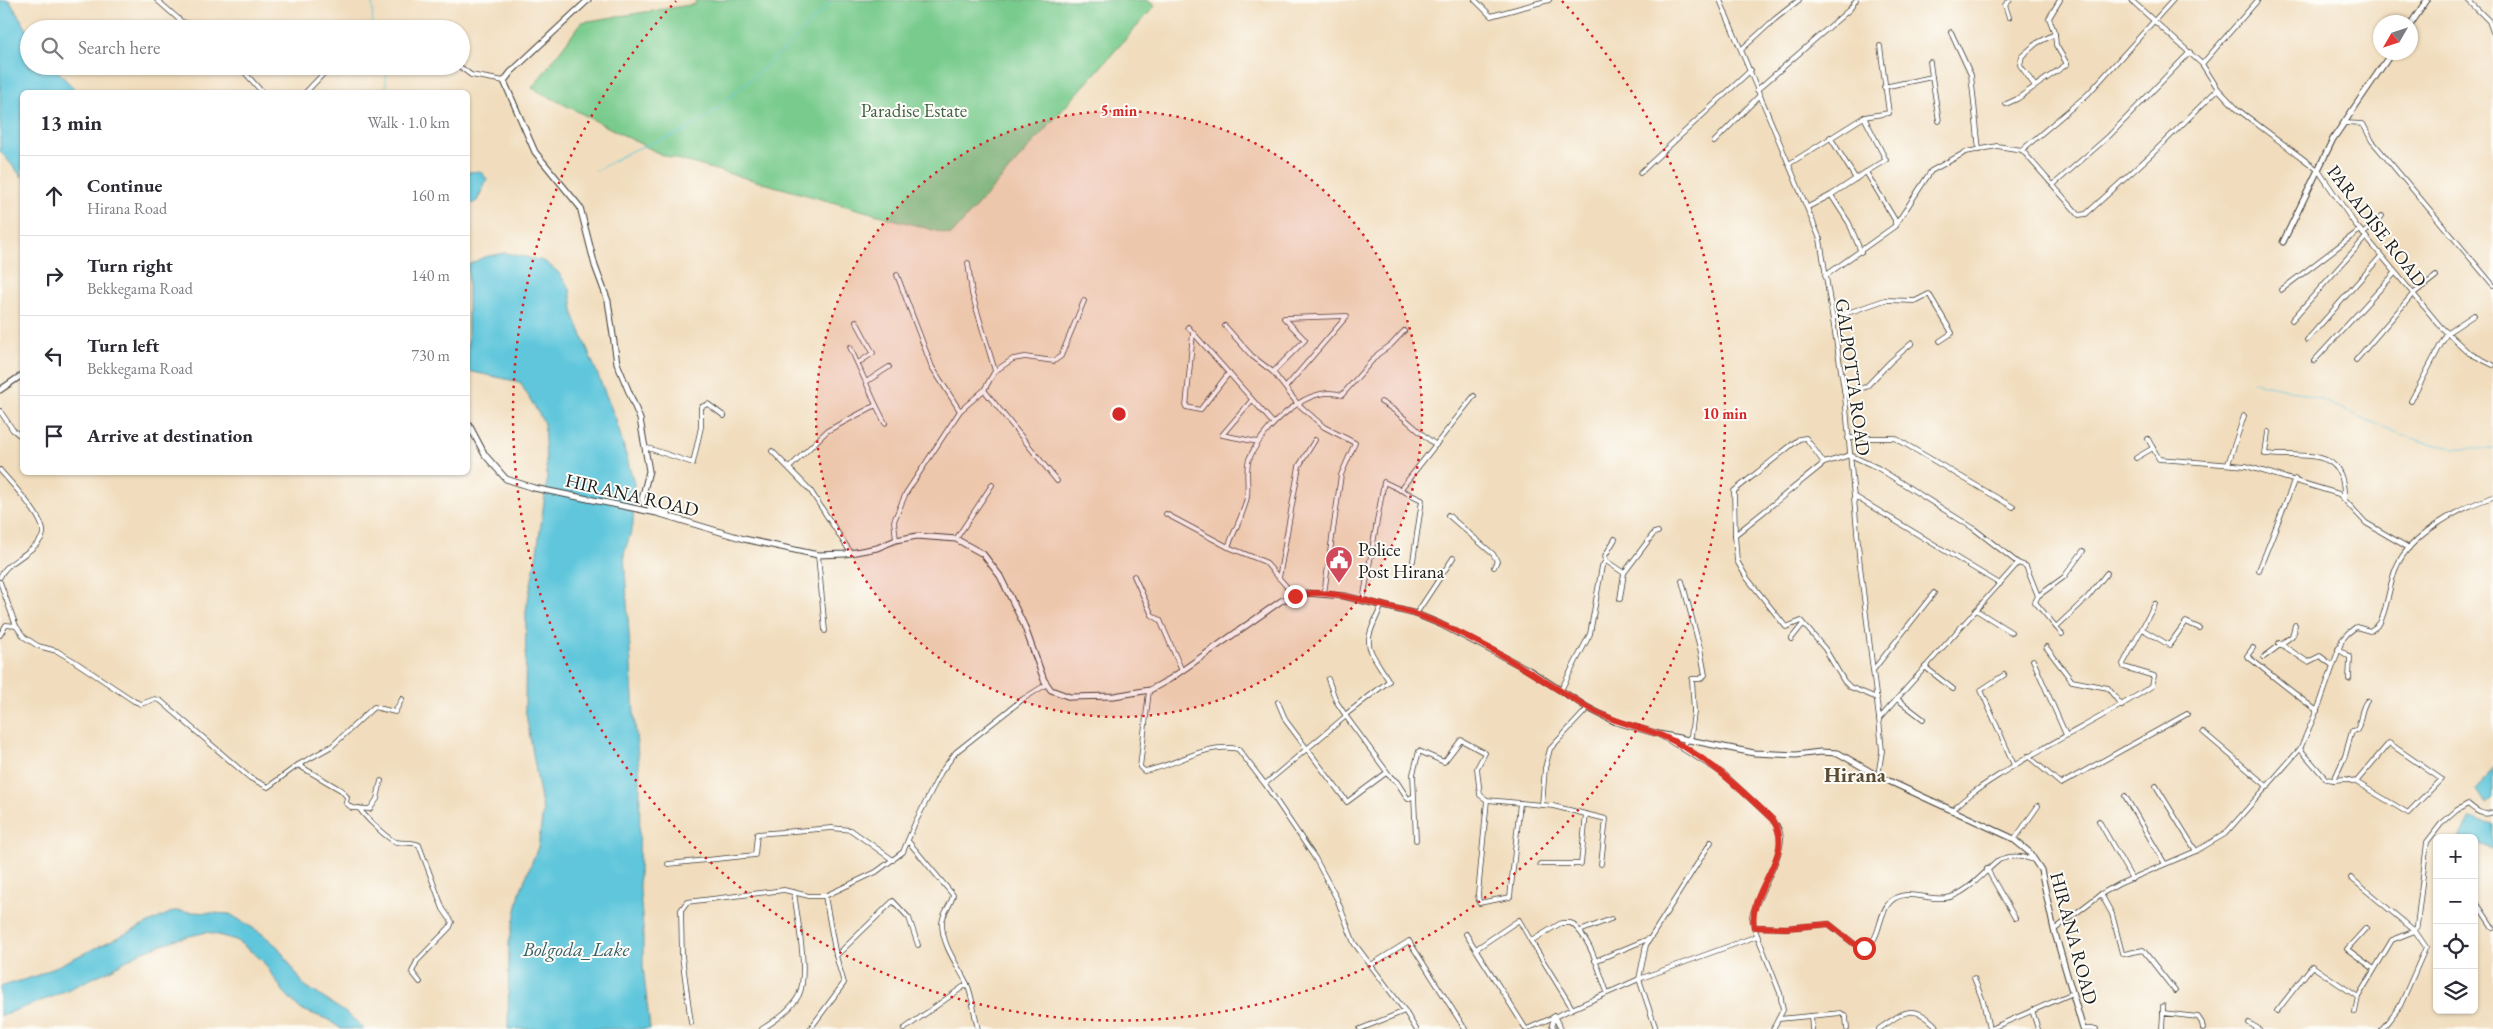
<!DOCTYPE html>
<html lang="en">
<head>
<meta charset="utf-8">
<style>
  body { margin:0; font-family:"EB Garamond",serif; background:#f7f7f7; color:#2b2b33 }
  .controls { position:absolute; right:15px; bottom:15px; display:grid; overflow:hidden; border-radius:8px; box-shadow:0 1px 4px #0004 }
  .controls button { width:45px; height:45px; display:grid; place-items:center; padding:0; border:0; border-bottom:1px solid #e1e1e2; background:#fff; color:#2b2b33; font:25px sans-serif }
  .compass { position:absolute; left:2373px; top:15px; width:45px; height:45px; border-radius:50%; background:#fff; box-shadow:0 1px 4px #0004; rotate:231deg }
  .stop { position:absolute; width:15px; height:15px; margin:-11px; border:4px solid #d93025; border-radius:50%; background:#fff }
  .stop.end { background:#d93025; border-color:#fff; box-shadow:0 1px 5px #0008 }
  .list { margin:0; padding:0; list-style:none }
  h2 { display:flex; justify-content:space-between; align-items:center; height:65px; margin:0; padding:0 20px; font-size:21px }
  h2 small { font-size:16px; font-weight:400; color:#7c7c81 }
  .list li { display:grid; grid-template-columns:32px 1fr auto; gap:15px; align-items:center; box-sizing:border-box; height:80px; padding:0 20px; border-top:1px solid #e1e1e2 }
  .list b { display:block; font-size:19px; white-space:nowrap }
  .list p { margin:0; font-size:16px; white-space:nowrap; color:#7c7c81 }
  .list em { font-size:16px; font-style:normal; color:#7c7c81 }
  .icon { flex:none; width:28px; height:28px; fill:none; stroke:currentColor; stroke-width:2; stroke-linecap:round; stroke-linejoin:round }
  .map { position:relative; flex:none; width:2493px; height:1029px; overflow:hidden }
  .search { position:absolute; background:#fff; box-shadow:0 1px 4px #0004; left:20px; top:20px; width:450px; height:55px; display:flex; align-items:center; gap:12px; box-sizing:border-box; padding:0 18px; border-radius:28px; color:#7c7c81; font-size:19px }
  .panel { position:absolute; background:#fff; box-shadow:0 1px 4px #0004; left:20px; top:90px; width:450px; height:385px; border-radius:8px }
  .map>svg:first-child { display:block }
  .green { fill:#78cb8d; stroke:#4a7454 }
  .water { fill:#5fc6db; stroke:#3e717c }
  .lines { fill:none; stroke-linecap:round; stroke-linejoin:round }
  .stream { stroke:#5fc6db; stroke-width:1 }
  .minor-casing { stroke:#3c3934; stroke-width:5.5 }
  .tertiary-casing { stroke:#3c3934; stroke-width:7 }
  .minor { stroke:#fff; stroke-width:4 }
  .tertiary { stroke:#fff; stroke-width:5 }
  .route { stroke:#d93025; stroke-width:6 }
  .ring { fill:none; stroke:#d62828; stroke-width:2.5; stroke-dasharray:2.5 5 }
  .labels { text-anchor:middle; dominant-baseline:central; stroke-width:4; stroke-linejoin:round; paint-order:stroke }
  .park-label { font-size:19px; fill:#416249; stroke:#fdfcf7 }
  .street-label { font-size:19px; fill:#1c1c1c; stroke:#fdfcf7 }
  .poi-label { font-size:19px; fill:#1c1c1c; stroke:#fdfcf7; text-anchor:start }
  .water-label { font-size:20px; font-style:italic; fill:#376068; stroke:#fdfcf7 }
  .quarter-label { font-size:21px; font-weight:bold; fill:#5c4c34; stroke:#fdfcf7 }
  .centre { fill:#d62828; stroke:#fdfcf7; stroke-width:2.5 }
  .ring-label { font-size:15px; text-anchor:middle; font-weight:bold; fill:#d62828; stroke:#fdfcf7; stroke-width:4; stroke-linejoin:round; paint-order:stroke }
</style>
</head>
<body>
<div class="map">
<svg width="2493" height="1029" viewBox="0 0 2493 1029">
  <rect width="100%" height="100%" fill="#fdfcf7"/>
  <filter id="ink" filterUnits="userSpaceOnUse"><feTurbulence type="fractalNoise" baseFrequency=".02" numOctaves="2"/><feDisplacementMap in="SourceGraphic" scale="10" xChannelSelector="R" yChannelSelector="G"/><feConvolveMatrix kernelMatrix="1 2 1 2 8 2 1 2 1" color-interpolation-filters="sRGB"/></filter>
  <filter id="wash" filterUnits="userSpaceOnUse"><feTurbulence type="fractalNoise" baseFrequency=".0096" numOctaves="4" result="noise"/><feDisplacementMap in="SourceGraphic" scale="20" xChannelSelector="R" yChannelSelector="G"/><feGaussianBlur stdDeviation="1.12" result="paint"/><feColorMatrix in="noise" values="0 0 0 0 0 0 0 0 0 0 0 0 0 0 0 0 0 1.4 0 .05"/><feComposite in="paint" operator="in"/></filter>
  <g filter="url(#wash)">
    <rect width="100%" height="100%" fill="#f1ddbd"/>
    <polygon class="green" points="695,0 1147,0 1155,6 951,235 662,155 532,88 582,22 696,4"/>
    <g class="water">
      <polygon points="0,0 9,0 29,33 29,66 53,66 77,92 22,92 22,177 0,151"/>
      <polygon points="480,171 487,179 477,201 468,206 468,172"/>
      <polygon points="505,253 544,261 558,272 570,289 574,316 616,420 634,483 633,525 624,554 634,714 640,777 639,878 643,929 643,967 650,1029 508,1029 509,943 520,892 538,847 543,812 525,708 526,610 537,553 547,480 544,423 520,382 468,371 468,265 484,257"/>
      <polygon points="2493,766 2493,798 2486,804 2477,790"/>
      <polygon points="2470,818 2493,825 2493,849 2478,843 2474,855 2474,838 2459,838"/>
      <polygon points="174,911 230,914 261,933 278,947 304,985 349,1015 364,1029 341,1029 329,1020 300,1009 283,991 262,960 236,940 207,932 177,939 141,952 110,970 52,997 0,1016 0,987 36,976"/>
    </g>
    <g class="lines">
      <g class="stream">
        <path d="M371,0C375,10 370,18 374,29"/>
        <polyline points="386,92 386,66"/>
        <polyline points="596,171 631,151 685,131 706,118 785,49 833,0"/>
        <path d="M2253,382C2268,385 2283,388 2298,392C2366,413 2417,456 2493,448"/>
      </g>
    </g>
  </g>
  <g filter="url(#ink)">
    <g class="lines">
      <defs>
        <g id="minor">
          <polyline points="157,0 182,22 209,29"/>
          <polyline points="1475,0 1491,16 1549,0"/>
          <polyline points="1720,0 1820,239 1845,396 1860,566 1879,719 1882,751 1878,776"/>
          <polyline points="2131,0 2202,64 2218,89 2237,109 2318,170 2355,224 2441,327 2469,353 2493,365"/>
          <polyline points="2173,0 2088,94 2022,150 2079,215 2086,214 2152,154 2218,89"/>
          <polyline points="2468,0 2489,21 2493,32"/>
          <polyline points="2009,17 2005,5 2010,0"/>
          <polyline points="1951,32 1971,75 1979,150"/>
          <polyline points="1742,49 1775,19 1799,0"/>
          <polyline points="2202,64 2258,0"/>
          <polyline points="239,66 262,92"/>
          <polyline points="459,66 471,75 504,81"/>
          <polyline points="1932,77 1939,121"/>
          <polyline points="2035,86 2020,65 2022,56 2037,43 2055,34"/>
          <polyline points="1884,87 1932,77 1930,62"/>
          <polyline points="1757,90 1850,9 1856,0"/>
          <polyline points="306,92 324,73 341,66"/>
          <polyline points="2006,104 2017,99 2067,64 2056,45 2055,34 2049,18 2060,0"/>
          <polyline points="1864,117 1886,160 1866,172 1895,220 1895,225"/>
          <polyline points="2344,123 2363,124 2372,141 2493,285"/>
          <polyline points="1830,137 1856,179"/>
          <polyline points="1714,142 1759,96"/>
          <polyline points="1789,164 1864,117 1889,113 1880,46"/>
          <polyline points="1640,173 1751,70"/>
          <polyline points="2053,185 2109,136 2190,52"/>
          <polyline points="1831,195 1849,223 1861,252"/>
          <polyline points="1808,207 1831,195 1866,172"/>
          <polyline points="2363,234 2382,216"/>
          <polyline points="897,275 932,367 960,411"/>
          <polyline points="1825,276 1895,226 1931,171 1966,152 1997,146 2022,150"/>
          <polyline points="2281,290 2360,230"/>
          <polyline points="1833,318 1885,300 1915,301 1929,294 1952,333 1940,341"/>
          <polyline points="2292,320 2366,237"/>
          <polyline points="856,321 873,353 858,363"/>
          <polyline points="1225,326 1252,356 1273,372 1297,403 1324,427 1355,443 1341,475 1324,594"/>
          <polyline points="1188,327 1273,423"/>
          <polyline points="1193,333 1186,407 1200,410 1229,373"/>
          <polyline points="2307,340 2381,256"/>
          <polyline points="850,347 876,405"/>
          <polyline points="2356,360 2413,294 2436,276"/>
          <polyline points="2314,361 2395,273"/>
          <polyline points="995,371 1013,359 1025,357 1054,361 1061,356 1084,301"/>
          <polyline points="1273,372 1305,340 1284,318 1347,316 1286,387"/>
          <polyline points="866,382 889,367"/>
          <polyline points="984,390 1057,481"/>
          <polyline points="1844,392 1866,387 1891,361 1912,343"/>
          <polyline points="1252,400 1222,435 1258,442"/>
          <polyline points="2411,401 2447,333 2474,315"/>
          <path d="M1381,402C1404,414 1416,431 1436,445"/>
          <polyline points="0,411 13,430 22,437"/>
          <path d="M2268,432L2265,454C2304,458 2346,445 2344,499"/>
          <polyline points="1848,438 1895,438 2013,507"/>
          <polyline points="2148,439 2159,459 2246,466 2339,494 2366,523 2409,548"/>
          <polyline points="645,447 693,463 701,427 701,407 708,404 724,416"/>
          <polyline points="772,451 810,490 851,553"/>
          <polyline points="2136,458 2153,448"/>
          <polyline points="1824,463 1735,535 1734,491 1799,439 1806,438 1824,463 1850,455 1878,468 1973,528 2018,563 1879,719"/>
          <polyline points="2228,464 2244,416"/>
          <polyline points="790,467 827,431 876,405 885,423"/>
          <path d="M0,470C10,482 46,519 43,534C41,543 30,550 22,556C14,562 4,567 0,577"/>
          <polyline points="1400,490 1474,396"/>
          <polyline points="1854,496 2000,584"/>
          <polyline points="1166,514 1228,547 1265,562 1295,596"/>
          <polyline points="1448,515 1493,554 1497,561 1494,567"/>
          <polyline points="1735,535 1737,561 1747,578 1786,627 1801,621 1825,649 1844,681 1850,687 1877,698"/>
          <polyline points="956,539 992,485"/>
          <polyline points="1615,539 1605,556 1606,561 1624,573"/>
          <polyline points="896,540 894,521 906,493 960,411 984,390 995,371 972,294 968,263"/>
          <path d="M1228,547C1234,531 1244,514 1247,497C1249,485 1245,471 1249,459C1262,429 1307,383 1342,395L1378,354L1391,345L1404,331"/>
          <polyline points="818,555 825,631"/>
          <polyline points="2018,563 2026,566 2038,596 2035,602 2062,634"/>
          <polyline points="2259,570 2295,479"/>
          <polyline points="1134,576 1152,615 1160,620 1182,671"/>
          <polyline points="1279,578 1299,466 1315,440"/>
          <polyline points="1682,581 1700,648 1705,675 1700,679 1692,679 1694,712 1691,736 1682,747"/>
          <polyline points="0,582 16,626 24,637 38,646 57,651 74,661 134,701 141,704 155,699 161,701 250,778 268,787 298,765 332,746 374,707 395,712 402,699"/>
          <polyline points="2038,596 2064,577 2083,551"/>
          <polyline points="1620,599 1624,573 1654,533 1658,532"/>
          <polyline points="1363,600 1384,482 1422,500 1413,561"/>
          <path d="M1382,605C1362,648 1365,642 1389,681L1345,715L1390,776"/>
          <polyline points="1976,610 2011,632"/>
          <polyline points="1416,614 1453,558"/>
          <polyline points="2056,627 2087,598 2107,573"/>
          <polyline points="2142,629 2169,645 2186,622 2199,628"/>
          <polyline points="0,635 6,625 16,626"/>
          <polyline points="1791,639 1803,624"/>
          <polyline points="2279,643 2308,662 2320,656 2332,665"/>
          <polyline points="2046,647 2072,681 2108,688 2122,706"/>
          <polyline points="2253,648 2247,656 2317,711"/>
          <polyline points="2338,649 2350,657 2349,679"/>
          <polyline points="2264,657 2292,636 2295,625"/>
          <polyline points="2033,660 2066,735"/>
          <polyline points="1925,667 1953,689"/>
          <polyline points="1874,669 1934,593"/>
          <polyline points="2004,675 1981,690 2014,765"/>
          <polyline points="1561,690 1590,634 1602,566 1606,561"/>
          <path d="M1149,691L1140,767L1144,771C1177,766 1204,742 1238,749L1265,784L1315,858L1337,899L1354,943L1405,1011"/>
          <polyline points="1897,699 1923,719"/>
          <polyline points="1278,702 1286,721 1347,802 1386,773 1397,782 1408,799 1412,797"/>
          <polyline points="2203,732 2268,787"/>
          <path d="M1661,736L1724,774L1773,820C1777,825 1781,831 1781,838C1782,857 1758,895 1752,916L1754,927L1780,993L1783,1010L1773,1029"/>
          <polyline points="2300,749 2326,779 2334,780 2345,779 2356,782 2408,813 2441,779 2389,743 2356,782"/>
          <polyline points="2028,756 2061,784 2187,714"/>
          <polyline points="298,765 341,790 347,797 346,803 352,808 370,809 377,799 381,781"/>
          <path d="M2334,780L2345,756L2352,731L2357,730C2362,720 2360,709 2367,701"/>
          <polyline points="1265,784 1346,716 1336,701 1328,679"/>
          <polyline points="2156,786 2196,851"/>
          <polyline points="2125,796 2165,864"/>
          <polyline points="1487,800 1478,894 1479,903 1510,897 1520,803"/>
          <polyline points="1542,805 1545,768 1550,749 1588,708"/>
          <path d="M359,808C364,816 387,839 396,842C405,844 412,841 419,845L443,909L452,922L450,927L417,961L412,972L420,982"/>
          <path d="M1952,811C1968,794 1987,783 2007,770C2054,740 2105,717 2152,686L2154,676L2124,667L2123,664L2155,604"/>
          <polyline points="2099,821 2132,879"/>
          <polyline points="1416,840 1413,774 1419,751 1444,762 1461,740 1485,753 1477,768 1480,795 1487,800 1553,806 1606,819 1601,864"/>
          <polyline points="2014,840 2038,806"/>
          <path d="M908,841L953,895C951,906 943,912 942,923C942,946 958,965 967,984C973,997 974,1015 978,1029"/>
          <polyline points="668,864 755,855 757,834 832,828 851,830 893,860"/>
          <polyline points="1540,864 1581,864 1586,814"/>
          <polyline points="1987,869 2015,918"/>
          <polyline points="2351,878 2415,931 2426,947 2400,1006 2382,1029"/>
          <polyline points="2101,894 2112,914 2122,953 2124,954 2143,950 2175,991"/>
          <polyline points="825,896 836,956 893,901 909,918 918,945"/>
          <polyline points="2474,899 2493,928"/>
          <path d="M1754,927L1786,928L1829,924L1858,947L1864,948C1882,940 1877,915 1890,902C1905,887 1928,901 1946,898C1966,895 1984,872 1999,860C2010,855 2023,856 2034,860"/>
          <polyline points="2366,928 2347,949 2374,969"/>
          <path d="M2054,930L2101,894L2119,884L2196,851L2225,834L2300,749L2320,703L2342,640L2348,633L2356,627L2370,631C2373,629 2377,626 2379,624C2386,615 2390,581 2396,568C2409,535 2461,507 2493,497"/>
          <polyline points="1580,931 1611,919"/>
          <polyline points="1466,934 1526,1029"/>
          <polyline points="1476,949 1519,920 1531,941"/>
          <polyline points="1595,961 1648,939"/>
          <polyline points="1371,965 1409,941 1465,1029"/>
          <polyline points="1974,978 1983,1001 1989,1029"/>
          <path d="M1572,1008L1531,941L1561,923H1571C1591,938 1598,969 1607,992"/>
          <polyline points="2032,1010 2038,1029"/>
          <polyline points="2277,1011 2312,966 2358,997"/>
          <path d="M2355,1012L2358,997L2392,940L2415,931L2417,926L2427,842L2441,824L2457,810L2468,804C2475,810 2483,817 2493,812"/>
          <polyline points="2163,1013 2163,1006"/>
          <polyline points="1554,1016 1561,1029"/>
          <polyline points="1554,1016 1552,1025 1554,1029"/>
          <polyline points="1811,1016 1812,1029"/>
          <polyline points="1779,1019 1841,1013 1846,1017 1847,1029"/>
          <polyline points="691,1023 682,956 681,910 687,902 784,890 809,896 825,896 876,872 903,852 915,823 941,772 956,752 1023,699 1047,684"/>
          <polyline points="2249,1023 2259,1029"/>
          <path d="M762,1029C775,1021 792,1009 799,995C809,973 797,918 794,892"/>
          <polyline points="810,1029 844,983 836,956"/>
          <polyline points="904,1029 967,984"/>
          <polyline points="1360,1029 1405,1011 1416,1029"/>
          <polyline points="1527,1029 1639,979 1757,936"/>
          <polyline points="1656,1029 1639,979 1646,945 1711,842"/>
          <path d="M1879,1029C1906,1010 1914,1002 1939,1029"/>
          <polyline points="1990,1029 2073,993"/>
          <polyline points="2083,1029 2096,1029"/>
          <polyline points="2162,1029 2163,1013 2198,1017 2202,1023 2203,1029"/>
        </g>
        <g id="tertiary">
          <polyline points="588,0 511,72 504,81 535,152 580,207 595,266 608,301 617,363 640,419 649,471 642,499 644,503 668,514"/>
          <polyline points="2410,25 2427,0"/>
          <polyline points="2283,242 2333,139 2392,52"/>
          <polyline points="0,390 22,375"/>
          <polyline points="468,423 485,455 506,479 534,488 657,513 744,539 818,555 845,554 877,548 896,540 917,536 956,539 983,554 1000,576 1024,625 1044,680 1051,690 1070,697 1114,696 1150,690 1170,679 1281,601 1306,593 1344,596 1416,614 1440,624 1529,670 1588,708 1616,722 1659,734 1754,753 1796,755 1820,752 1838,753 1878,776 2012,838 2029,852 2041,870 2054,930 2083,1029"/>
        </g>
      </defs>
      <use href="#minor" class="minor-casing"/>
      <use href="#tertiary" class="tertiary-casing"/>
      <use href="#minor" class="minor"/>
      <use href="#tertiary" class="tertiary"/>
    </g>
  </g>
  <g class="lines" filter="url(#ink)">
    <path class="route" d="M1295,596C1318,589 1344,596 1366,601C1383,606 1401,609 1418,615C1478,637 1532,674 1587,707C1610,721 1634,725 1658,734C1703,752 1739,788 1773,820C1797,856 1747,889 1754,927L1786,928L1829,924L1858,947L1864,948"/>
  </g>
  <circle cx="1119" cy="414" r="303" fill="#d62828" fill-opacity=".12"/>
  <g class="ring">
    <circle cx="1119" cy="414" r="303"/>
    <path d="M1562 1A606 606 0 1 1 676 1"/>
  </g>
  <defs>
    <symbol id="civic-pin" viewBox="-11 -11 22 30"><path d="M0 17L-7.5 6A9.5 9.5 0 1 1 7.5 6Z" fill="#d1495b" stroke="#fdfcf7"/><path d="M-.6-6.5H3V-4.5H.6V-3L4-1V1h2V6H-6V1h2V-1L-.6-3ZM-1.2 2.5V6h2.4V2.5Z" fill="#fff"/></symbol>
  </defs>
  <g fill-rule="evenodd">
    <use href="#civic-pin" x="1323" y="544" width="32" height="43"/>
  </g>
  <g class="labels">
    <g class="park-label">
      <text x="914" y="110">Paradise Estate</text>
    </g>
    <g class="street-label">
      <text transform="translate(2377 226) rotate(52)">PARADISE ROAD</text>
      <text transform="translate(1853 377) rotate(82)">GALPOTTA ROAD</text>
      <text transform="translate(632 495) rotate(13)">HIRANA ROAD</text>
      <text transform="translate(2074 938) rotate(75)">HIRANA ROAD</text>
    </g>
    <g class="poi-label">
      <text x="1358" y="549">Police<tspan x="1358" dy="22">Post Hirana</tspan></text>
    </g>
    <g class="water-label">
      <text x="576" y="949">Bolgoda_Lake</text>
    </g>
    <g class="quarter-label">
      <text x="1855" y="774">Hirana</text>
    </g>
  </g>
  <circle cx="1119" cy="414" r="8" class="centre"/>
  <g class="ring-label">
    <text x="1119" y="116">5 min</text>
    <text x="1725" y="419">10 min</text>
  </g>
</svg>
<div class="controls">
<button>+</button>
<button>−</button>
<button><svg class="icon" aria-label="locate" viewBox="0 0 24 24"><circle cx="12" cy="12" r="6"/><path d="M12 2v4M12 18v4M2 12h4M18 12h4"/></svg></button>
<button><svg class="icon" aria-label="layers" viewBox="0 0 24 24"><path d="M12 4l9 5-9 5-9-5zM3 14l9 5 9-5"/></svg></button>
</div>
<svg class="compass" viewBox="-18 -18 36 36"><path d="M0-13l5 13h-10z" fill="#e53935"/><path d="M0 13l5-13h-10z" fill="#7c7c81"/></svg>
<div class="stop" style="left:1864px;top:948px"></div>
<div class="stop end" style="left:1295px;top:596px"></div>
<div class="search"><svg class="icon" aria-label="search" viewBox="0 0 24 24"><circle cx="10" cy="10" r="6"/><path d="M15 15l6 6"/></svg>Search here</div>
<section class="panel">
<h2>13 min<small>Walk · 1.0 km</small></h2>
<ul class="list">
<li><svg class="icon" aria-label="ahead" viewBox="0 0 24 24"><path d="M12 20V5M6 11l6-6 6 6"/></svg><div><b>Continue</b><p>Hirana Road</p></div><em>160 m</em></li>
<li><svg class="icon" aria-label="right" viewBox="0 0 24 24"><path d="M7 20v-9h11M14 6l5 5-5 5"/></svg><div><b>Turn right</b><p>Bekkegama Road</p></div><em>140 m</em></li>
<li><svg class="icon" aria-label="left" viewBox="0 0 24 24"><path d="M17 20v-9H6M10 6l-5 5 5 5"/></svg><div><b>Turn left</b><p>Bekkegama Road</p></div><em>730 m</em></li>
<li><svg class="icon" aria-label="arrive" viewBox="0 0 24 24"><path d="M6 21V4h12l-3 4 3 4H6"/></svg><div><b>Arrive at destination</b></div></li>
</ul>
</section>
</div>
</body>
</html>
